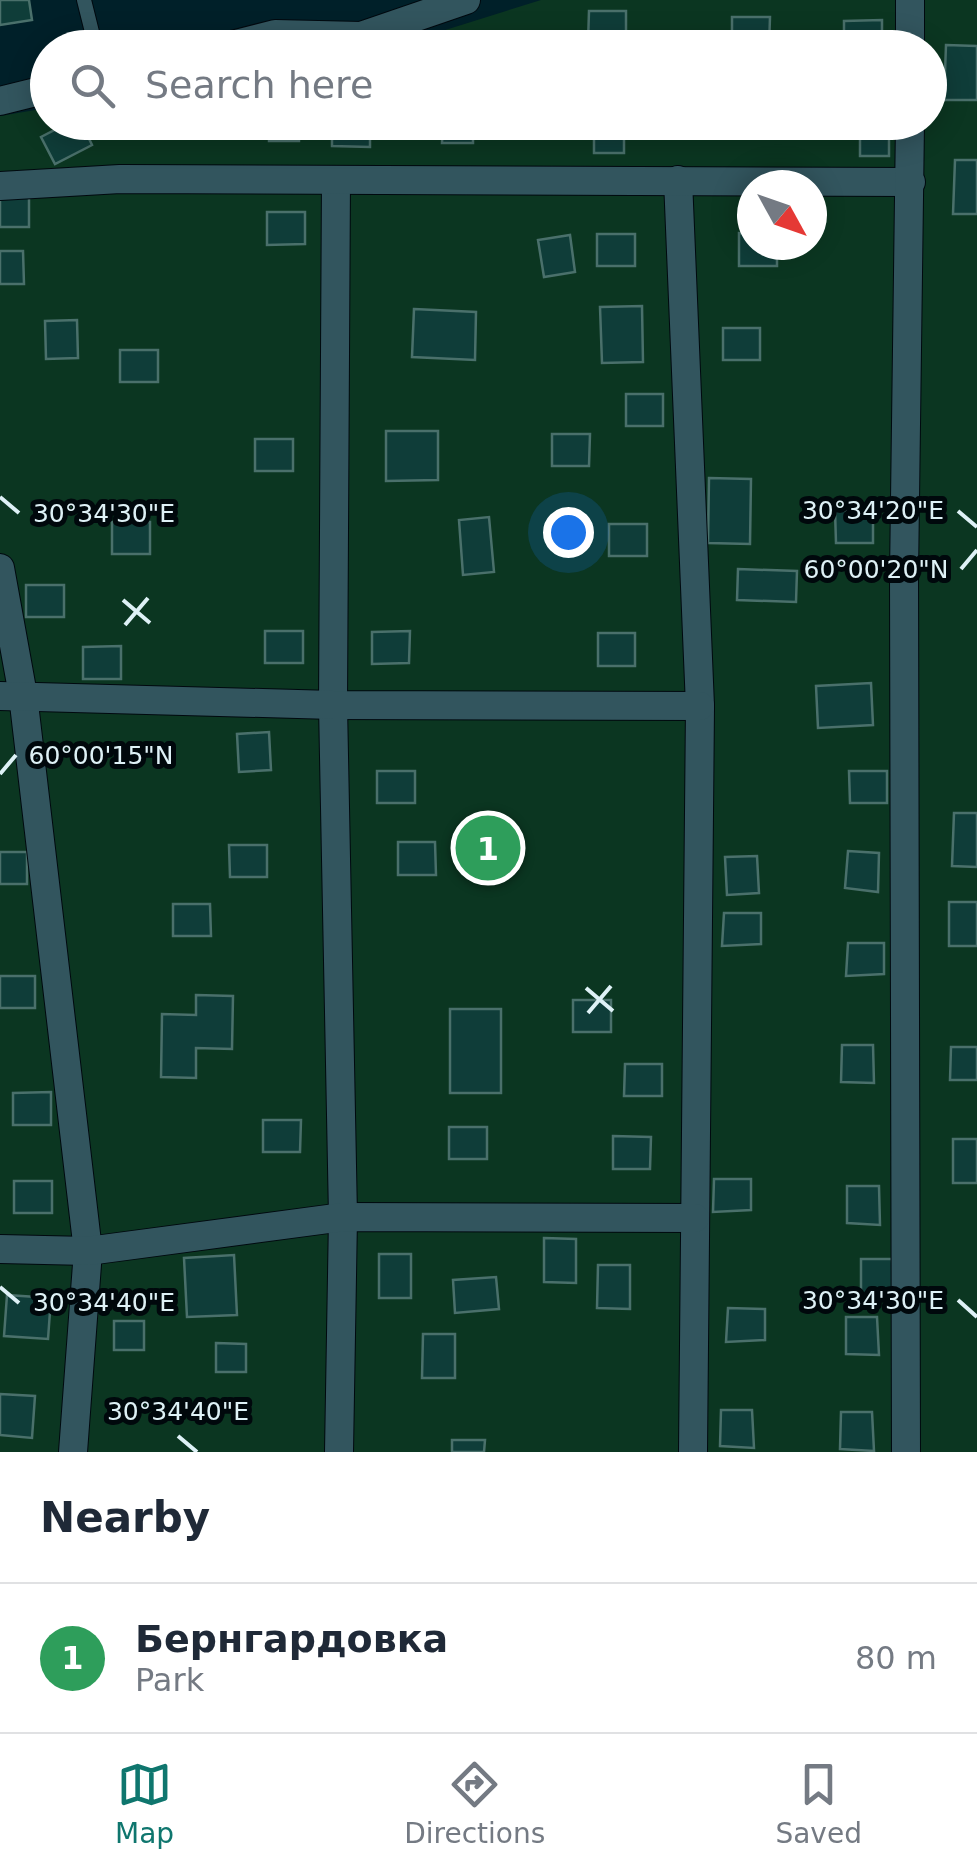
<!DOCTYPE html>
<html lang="en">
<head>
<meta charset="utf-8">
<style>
  body { margin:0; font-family:"DejaVu Sans",sans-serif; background:#f6f6f7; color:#1f2937 }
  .compass { position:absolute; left:737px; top:170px; width:90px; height:90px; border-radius:50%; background:#fff; box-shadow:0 5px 25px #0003; rotate:130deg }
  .you { position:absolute; left:568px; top:532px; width:35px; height:35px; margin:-25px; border:8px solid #fff; border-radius:50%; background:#1a73e8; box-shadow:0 0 0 15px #1a73e833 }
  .badge { display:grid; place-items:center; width:65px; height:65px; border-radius:50%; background:#0f766e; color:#fff; font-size:32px; font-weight:700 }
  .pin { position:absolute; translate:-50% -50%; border:5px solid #fff; box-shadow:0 2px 10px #0006 }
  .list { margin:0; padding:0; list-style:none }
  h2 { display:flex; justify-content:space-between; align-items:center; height:130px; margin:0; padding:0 40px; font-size:42px }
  h2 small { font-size:32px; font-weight:400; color:#747a83 }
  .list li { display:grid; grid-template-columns:65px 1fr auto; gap:30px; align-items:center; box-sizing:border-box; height:150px; padding:0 40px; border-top:2px solid #e0e1e3 }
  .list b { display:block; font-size:38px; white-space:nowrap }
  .list p { margin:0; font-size:32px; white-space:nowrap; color:#747a83 }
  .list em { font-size:32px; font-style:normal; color:#747a83 }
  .icon { flex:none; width:55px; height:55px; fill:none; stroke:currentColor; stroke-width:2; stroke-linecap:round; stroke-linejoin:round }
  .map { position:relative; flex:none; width:977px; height:1452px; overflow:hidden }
  .search { position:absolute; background:#fff; box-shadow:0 5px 25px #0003; left:30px; right:30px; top:30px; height:110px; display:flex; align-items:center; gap:25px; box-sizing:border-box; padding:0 35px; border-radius:55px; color:#747a83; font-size:38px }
  .sheet { height:280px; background:#fff }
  nav { display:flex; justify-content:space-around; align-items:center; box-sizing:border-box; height:140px; border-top:2px solid #e0e1e3; background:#fff; font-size:28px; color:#747a83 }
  nav a { display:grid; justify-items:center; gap:5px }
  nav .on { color:#0f766e }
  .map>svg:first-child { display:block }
  .green { fill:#0b3621; fill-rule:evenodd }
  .building { fill:#0f3d39; stroke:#4a706b; stroke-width:2.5 }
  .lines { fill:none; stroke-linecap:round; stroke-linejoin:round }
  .lane-casing { stroke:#00090f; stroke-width:16 }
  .street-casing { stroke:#00090f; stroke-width:30 }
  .lane { stroke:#32555e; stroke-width:14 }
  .street { stroke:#32555e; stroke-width:28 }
  .ticks { fill:none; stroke:#def1f6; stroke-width:4 }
  .ticks-label { font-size:25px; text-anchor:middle; fill:#def1f6; stroke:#00080c; stroke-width:10; stroke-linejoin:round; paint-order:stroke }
</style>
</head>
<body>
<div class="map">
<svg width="977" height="1452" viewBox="0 0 977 1452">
  <rect width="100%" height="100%" fill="#002029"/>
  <path class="green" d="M541,0H977V1452H0V116L47,108L48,122H930V48L391,47ZM752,185H812V245H752Z"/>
  <g class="building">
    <polygon points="0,0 29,0 32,20 0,25"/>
    <polygon points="589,11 626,11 626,43 588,43"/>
    <polygon points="732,17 770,17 769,48 732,48"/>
    <polygon points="882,20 882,48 844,48 844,21"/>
    <polygon points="946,45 977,46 977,100 944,100"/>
    <polygon points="70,122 81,122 92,145 55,164 41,137"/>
    <polygon points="269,122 300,122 299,141 269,141"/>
    <polygon points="332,122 370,122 370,147 332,146"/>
    <polygon points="443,122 473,122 473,143 442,143"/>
    <polygon points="720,122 753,122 753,133 721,135"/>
    <rect x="860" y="122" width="29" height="34"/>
    <rect x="594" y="124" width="30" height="29"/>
    <polygon points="955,160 977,160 977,214 953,214"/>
    <rect x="0" y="195" width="29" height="32"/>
    <polygon points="267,212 305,212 305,244 267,245"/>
    <polygon points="739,233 752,234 752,245 777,245 777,266 739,266"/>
    <rect x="597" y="234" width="38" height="32"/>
    <polygon points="570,235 575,272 544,277 538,240"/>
    <polygon points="0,251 23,251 24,284 0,284"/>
    <polygon points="642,306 643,362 602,363 600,307"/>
    <polygon points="414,309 476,312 475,360 412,357"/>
    <polygon points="77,320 78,358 46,359 45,321"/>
    <rect x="723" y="328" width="37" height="32"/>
    <rect x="120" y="350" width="38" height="32"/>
    <rect x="626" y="394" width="37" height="32"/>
    <polygon points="386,431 438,431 438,480 386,481"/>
    <polygon points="552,434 590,434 589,466 552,466"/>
    <rect x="255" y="439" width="38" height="32"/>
    <polygon points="709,478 751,479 750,544 708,543"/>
    <polygon points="835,510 873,511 873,543 836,543"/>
    <polygon points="489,517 494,572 463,575 459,520"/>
    <rect x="112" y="522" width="38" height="32"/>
    <rect x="609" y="524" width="38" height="32"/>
    <polygon points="738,569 797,571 796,602 737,600"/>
    <rect x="26" y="585" width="38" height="32"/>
    <rect x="265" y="631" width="38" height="32"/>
    <polygon points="410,631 409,663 372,664 372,632"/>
    <rect x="598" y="633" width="37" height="33"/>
    <polygon points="121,646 121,679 83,679 83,647"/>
    <polygon points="871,683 873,725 818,728 816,686"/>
    <polygon points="269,732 271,770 239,772 237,734"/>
    <rect x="377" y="771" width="38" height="32"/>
    <polygon points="849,771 887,771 887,803 850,803"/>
    <polygon points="954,813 977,813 977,867 952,866"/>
    <polygon points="398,842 435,842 436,875 398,875"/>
    <polygon points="229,845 267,845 267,877 230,877"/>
    <polygon points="848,851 879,853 878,892 845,888"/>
    <rect x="0" y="852" width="27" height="32"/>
    <polygon points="757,856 759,893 727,895 725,857"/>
    <rect x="949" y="902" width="28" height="44"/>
    <polygon points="173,904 210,904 211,936 173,936"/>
    <polygon points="724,913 761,913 761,944 722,946"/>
    <polygon points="848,943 884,943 884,974 846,976"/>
    <rect x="0" y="976" width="35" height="32"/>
    <polygon points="196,995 233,996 232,1049 196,1048 196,1078 161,1077 162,1014 196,1015"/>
    <rect x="573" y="1000" width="38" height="32"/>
    <rect x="450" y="1009" width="51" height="84"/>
    <polygon points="842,1045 873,1045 874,1083 841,1082"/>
    <polygon points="951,1047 977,1047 977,1080 950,1080"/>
    <polygon points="625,1064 662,1064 662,1096 624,1096"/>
    <polygon points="51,1092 51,1125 13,1125 13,1093"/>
    <polygon points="263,1120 301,1120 300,1152 263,1152"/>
    <rect x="449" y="1127" width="38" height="32"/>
    <polygon points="613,1136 651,1137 650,1169 613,1169"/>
    <rect x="953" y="1139" width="24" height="44"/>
    <polygon points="714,1179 751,1179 751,1210 713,1212"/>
    <rect x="14" y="1181" width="38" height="32"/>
    <polygon points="847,1186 879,1186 880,1225 847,1223"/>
    <polygon points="544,1238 576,1239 576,1283 544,1282"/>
    <rect x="379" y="1254" width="32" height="44"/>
    <polygon points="234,1255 237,1315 187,1317 184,1258"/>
    <polygon points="861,1259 892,1259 894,1298 861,1296"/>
    <polygon points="598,1265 630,1265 630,1309 597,1308"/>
    <polygon points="496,1277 499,1309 455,1313 453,1280"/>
    <polygon points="7,1295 51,1298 48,1339 4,1336"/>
    <polygon points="728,1308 765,1309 765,1340 726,1342"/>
    <polygon points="846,1317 877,1317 879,1355 846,1354"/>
    <rect x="114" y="1321" width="30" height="29"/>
    <polygon points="423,1334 455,1334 455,1378 422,1378"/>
    <polygon points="216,1343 246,1344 246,1372 216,1372"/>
    <polygon points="0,1394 35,1396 32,1438 0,1435"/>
    <polygon points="721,1410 752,1410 754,1448 720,1446"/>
    <polygon points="841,1412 872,1412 874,1451 840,1449"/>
    <polygon points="452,1440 485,1440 484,1452 452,1452"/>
  </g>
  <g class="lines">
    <defs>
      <polyline id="lane" points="84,0 96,48"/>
      <g id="street">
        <polyline points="910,0 910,48"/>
        <polyline points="220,48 275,34 361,36 466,0"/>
        <polyline points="0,101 48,89"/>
        <polyline points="336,180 333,705 343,1217 339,1452"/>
        <polyline points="678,180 700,706 693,1452"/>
        <polyline points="0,186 120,179 911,182"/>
        <polyline points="0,568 23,695 88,1251 73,1452"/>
        <polyline points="0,696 333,705 700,706"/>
        <polyline points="0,1249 88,1251 343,1217 695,1218"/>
        <polyline points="906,1452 904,576 910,122"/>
      </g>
    </defs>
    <use href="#lane" class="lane-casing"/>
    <use href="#street" class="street-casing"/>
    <use href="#lane" class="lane"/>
    <use href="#street" class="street"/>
  </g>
  <path class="ticks" d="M0,497L19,513M958,511L977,527M961,569L977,550M123,600L150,623M125,625L148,598M0,774L16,755M586,988L613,1011M588,1013L611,986M0,1287L19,1303M958,1300L977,1317M178,1436L197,1452"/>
  <g class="ticks-label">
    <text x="873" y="519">30°34'20"E</text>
    <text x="104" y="522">30°34'30"E</text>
    <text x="876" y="578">60°00'20"N</text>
    <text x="101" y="764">60°00'15"N</text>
    <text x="873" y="1309">30°34'30"E</text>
    <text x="104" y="1311">30°34'40"E</text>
    <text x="178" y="1420">30°34'40"E</text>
  </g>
</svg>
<svg class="compass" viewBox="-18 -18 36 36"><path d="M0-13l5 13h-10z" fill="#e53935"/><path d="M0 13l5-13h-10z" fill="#747a83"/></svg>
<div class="you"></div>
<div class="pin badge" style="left:488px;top:848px;background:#2e9e5b">1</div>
<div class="search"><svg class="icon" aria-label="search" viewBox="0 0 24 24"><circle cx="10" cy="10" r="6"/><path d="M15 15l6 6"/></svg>Search here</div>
</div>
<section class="sheet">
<h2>Nearby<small></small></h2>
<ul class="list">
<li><span class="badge" style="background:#2e9e5b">1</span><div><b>Бернгардовка</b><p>Park</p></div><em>80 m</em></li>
</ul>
</section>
<nav>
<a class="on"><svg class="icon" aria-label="map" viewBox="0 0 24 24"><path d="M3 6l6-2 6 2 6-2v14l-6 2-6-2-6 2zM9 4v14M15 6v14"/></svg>Map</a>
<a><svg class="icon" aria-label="directions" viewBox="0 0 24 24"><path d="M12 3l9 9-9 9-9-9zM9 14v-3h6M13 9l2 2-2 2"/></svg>Directions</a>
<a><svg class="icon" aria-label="saved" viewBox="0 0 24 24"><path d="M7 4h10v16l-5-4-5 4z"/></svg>Saved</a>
</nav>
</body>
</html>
